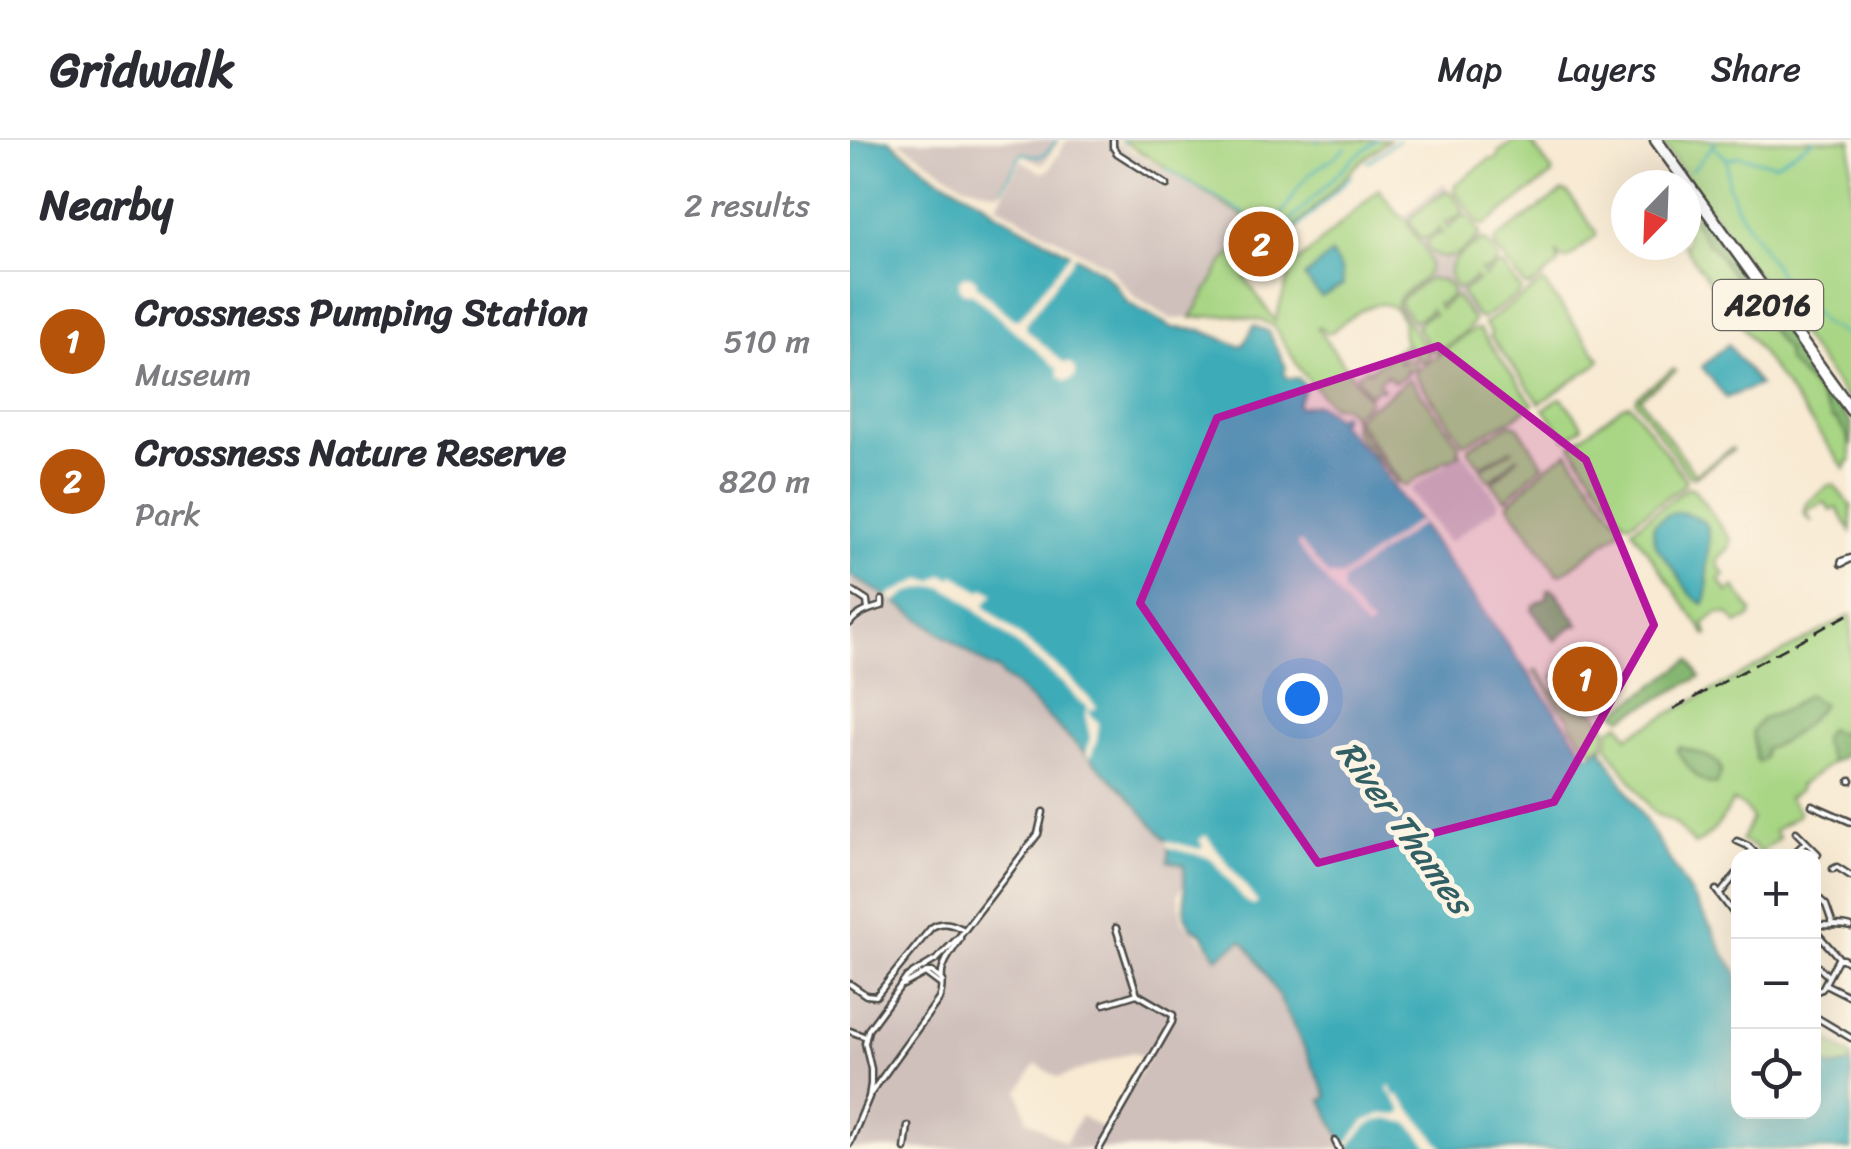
<!DOCTYPE html>
<html lang="en">
<head>
<meta charset="utf-8">
<style>
  body { margin:0; font-family:Sriracha,sans-serif; background:#f7f7f7; color:#2b2b33 }
  .controls { position:absolute; right:30px; bottom:30px; display:grid; overflow:hidden; border-radius:20px; box-shadow:0 10px 40px #0002 }
  .controls button { width:90px; height:90px; display:grid; place-items:center; padding:0; border:0; border-bottom:2px solid #e1e1e2; background:#fff; color:#2b2b33; font:50px sans-serif }
  .compass { position:absolute; left:761px; top:30px; width:90px; height:90px; border-radius:50%; background:#fff; box-shadow:0 10px 40px #0002; rotate:203deg }
  .you { position:absolute; left:452px; top:558px; width:35px; height:35px; margin:-25px; border:8px solid #fff; border-radius:50%; background:#1a73e8; box-shadow:0 0 0 15px #1a73e833 }
  .badge { display:grid; place-items:center; width:65px; height:65px; border-radius:50%; background:#b45309; color:#fff; font-size:32px; font-weight:700 }
  .pin { position:absolute; translate:-50% -50%; border:5px solid #fff; box-shadow:0 2px 10px #0006 }
  .list { margin:0; padding:0; list-style:none }
  h2 { display:flex; justify-content:space-between; align-items:center; height:130px; margin:0; padding:0 40px; font-size:42px }
  h2 small { font-size:32px; font-weight:400; color:#7c7c81 }
  .list li { display:grid; grid-template-columns:65px 1fr auto; gap:30px; align-items:center; box-sizing:border-box; height:140px; padding:0 40px; border-top:2px solid #e1e1e2 }
  .list b { display:block; font-size:38px; white-space:nowrap }
  .list p { margin:0; font-size:32px; white-space:nowrap; color:#7c7c81 }
  .list em { font-size:32px; font-style:normal; color:#7c7c81 }
  .icon { flex:none; width:55px; height:55px; fill:none; stroke:currentColor; stroke-width:2; stroke-linecap:round; stroke-linejoin:round }
  .map { position:relative; flex:none; width:1001px; height:1009px; overflow:hidden }
  header { display:flex; align-items:center; gap:60px; box-sizing:border-box; height:140px; padding:0 50px; background:#fff; border-bottom:2px solid #e1e1e2 }
  header strong { font-size:48px }
  nav { display:flex; gap:55px; margin-inline-start:auto; font-size:35px }
  main { display:flex }
  aside { flex:1; background:#fff }
  .map>svg:first-child { display:block }
  .industrial { fill:#cfc0bb; fill-rule:evenodd }
  .green { fill:#a8d684; stroke:#6a8058; stroke-width:2.5 }
  .forest { fill:#86b772; stroke:#58714e; stroke-width:2.5 }
  .water { fill:#3cacb8; stroke:#346c72; stroke-width:2.5 }
  .pier { fill:#f8ead3 }
  .lines { fill:none; stroke-linecap:round; stroke-linejoin:round }
  .stream { stroke:#3cacb8; stroke-width:2.5 }
  .street-casing { stroke:#4a4844; stroke-width:9 }
  .primary-casing { stroke:#4a4844; stroke-width:15 }
  .street { stroke:#fff; stroke-width:4 }
  .primary { stroke:#fff; stroke-width:10 }
  .rail { stroke:#2b2b2b; stroke-width:2.5; stroke-dasharray:15 8; stroke-linecap:butt }
  .marked { fill:#b5179e; fill-opacity:0.2; stroke:#b5179e; stroke-width:8; stroke-linejoin:round }
  .labels { text-anchor:middle; dominant-baseline:central; stroke-width:10; stroke-linejoin:round; paint-order:stroke }
  .shield { fill:#fcf5e5; stroke:#6a6863; stroke-width:2.5 }
  .shield-label { font-size:30px; font-weight:bold; fill:#2b2b2b }
  .water-label { font-size:35px; font-style:italic; fill:#325f63; stroke:#fcf5e5 }
</style>
</head>
<body>
<header>
<strong>Gridwalk</strong>
<nav><a>Map</a><a>Layers</a><a>Share</a></nav>
</header>
<main>
<aside>
<h2>Nearby<small>2 results</small></h2>
<ul class="list">
<li><span class="badge">1</span><div><b>Crossness Pumping Station</b><p>Museum</p></div><em>510 m</em></li>
<li><span class="badge">2</span><div><b>Crossness Nature Reserve</b><p>Park</p></div><em>820 m</em></li>
</ul>
</aside>
<div class="map">
<svg width="1001" height="1009" viewBox="0 0 1001 1009">
  <rect width="100%" height="100%" fill="#fcf5e5"/>
  <filter id="ink" filterUnits="userSpaceOnUse"><feTurbulence type="fractalNoise" baseFrequency=".01" numOctaves="2"/><feDisplacementMap in="SourceGraphic" scale="20" xChannelSelector="R" yChannelSelector="G"/><feConvolveMatrix kernelMatrix="1 2 1 2 8 2 1 2 1" color-interpolation-filters="sRGB"/></filter>
  <filter id="wash" filterUnits="userSpaceOnUse"><feTurbulence type="fractalNoise" baseFrequency=".0048" numOctaves="4" result="noise"/><feDisplacementMap in="SourceGraphic" scale="40" xChannelSelector="R" yChannelSelector="G"/><feGaussianBlur stdDeviation="2.25" result="paint"/><feColorMatrix in="noise" values="0 0 0 0 0 0 0 0 0 0 0 0 0 0 0 0 0 1.4 0 .05"/><feComposite in="paint" operator="in"/></filter>
  <g filter="url(#wash)">
    <rect width="100%" height="100%" fill="#f8ead3"/>
    <g class="industrial">
      <polygon points="48,0 210,0 193,25 172,14 151,52 144,52 111,43"/>
      <polygon points="217,0 266,0 267,3 412,88 374,121 341,178 322,179 286,158 258,127 147,65 171,20 192,33 199,29"/>
      <polygon points="594,43 664,147 586,206 532,155 547,82"/>
      <polygon points="611,313 616,316 649,362 649,366 601,401 597,401 561,352 562,348"/>
      <path d="M0,436L37,456L141,528L148,529L153,537L166,546L276,653L317,701L318,721L334,725L336,742L328,754L332,780L339,788H342L367,818L391,800L396,803L412,828L478,957L471,961L492,1007L491,1009H0ZM282,912L298,919L255,990L231,976L215,1003L177,979L169,951L186,924L208,938Z"/>
    </g>
    <g class="green">
      <path d="M271,0H539L511,21L395,138L425,181L441,129L529,49L548,74L557,80C561,98 591,118 574,137C565,148 551,150 546,165L579,213L578,219L572,222L569,220C564,214 557,207 554,200C551,193 555,184 550,176C534,146 496,180 480,193H476L470,187L467,188L519,259L518,263L504,274V282L548,344L504,292L502,276L497,269L492,266H481L451,231L424,186L413,181L382,175L341,178L374,121L412,88Z"/>
      <polygon points="666,0 679,0 702,31 702,35 635,85 630,85 605,51 605,45 640,19 644,20 649,16 649,12"/>
      <polygon points="810,0 1001,0 1001,265"/>
      <path d="M596,51L602,53L613,69C612,77 602,81 595,82L599,88L610,77L616,75L620,78L630,94C618,111 590,131 576,105C578,98 586,94 593,93L589,88L587,92L573,99L569,97L560,82L563,75Z"/>
      <polygon points="713,51 718,53 746,92 746,96 718,119 712,119 706,112 709,121 707,126 681,146 675,146 645,107 645,100"/>
      <path d="M836,70L858,104L862,106L886,140L887,146L936,211C939,226 949,233 959,244C968,252 970,263 978,271C994,289 1001,296 1001,321H998L995,329L833,105H836Z"/>
      <path d="M633,100L638,103L648,118C647,126 638,131 631,131L634,137L647,126H653L671,150L668,155L632,179L627,177L612,154L613,150L628,141L624,137L622,141L608,149C585,127 615,110 633,100Z"/>
      <path d="M578,139L593,140L602,149L601,157L591,163H587L590,169L601,158H607L624,181L615,193L587,212L581,210L567,187C568,180 577,175 584,174L580,169L578,173L563,181L550,164L552,158Z"/>
      <polygon points="693,142 750,219 747,224 690,263 640,196 642,194 634,184"/>
      <polygon points="629,189 683,264 663,279 614,304 565,235 567,230 623,190"/>
      <polygon points="553,205 557,213 548,221 550,223 562,218 566,223 566,227 560,232 558,229 555,232 557,235 544,242 537,235 528,242 533,249 531,250 528,248 519,255 508,239 508,234 516,229 519,231"/>
      <polygon points="824,229 826,231 790,258 845,334 882,308 883,310 844,337 838,335 785,260 787,256"/>
      <path d="M560,239L609,304L608,310L611,313L599,320H596L556,346L552,345L506,279C514,267 522,267 533,259C543,252 552,243 560,239Z"/>
      <polygon points="710,258 713,259 733,286 717,300 694,269"/>
      <polygon points="780,264 836,340 834,345 780,383 774,381 721,305 773,266"/>
      <polygon points="661,284 668,286 693,324 658,358 655,359 642,343 669,316 641,340 638,340 631,329 664,309 630,326 618,310 621,306"/>
      <polygon points="718,312 772,386 769,392 713,433 708,434 658,364 697,326"/>
      <polygon points="979,345 984,345 1001,366 1001,392 987,368 981,371 975,362 956,371 962,382 954,374 957,363"/>
      <polygon points="838,347 844,349 881,400 880,407 868,419 868,425 875,435 869,440 878,452 885,447 902,472 901,477 887,484 878,474 868,473 854,484 858,495 856,495 782,389"/>
      <path d="M1001,475V612L981,623L949,646L950,650L938,658L948,670V675L924,691L929,698L910,713L903,706L891,701L902,678L895,668L883,661C870,683 867,690 845,705L825,683L804,673L757,606L761,588L770,583L778,596Z"/>
      <path d="M687,529L713,564L744,571L757,588L753,607L751,605L742,609L737,606L719,582V577C702,566 699,543 683,532Z"/>
      <path d="M710,529L721,540L715,545L722,555L729,551L733,556L740,551L738,548L742,545L753,560L751,566C735,571 717,564 707,550L711,546L703,537Z"/>
      <polygon points="964,890 1001,917 1001,945 964,930"/>
    </g>
    <g class="forest">
      <polygon points="836,56 1001,283 1001,303 987,280 982,279 971,257 937,221 936,211 892,151 886,146 886,139 862,106 858,104 836,70"/>
      <polygon points="702,449 706,452 729,485 722,486 705,501 682,470 684,465 697,458 698,450"/>
      <polygon points="840,520 850,537 772,578 765,573"/>
      <path d="M957,555L973,564C957,583 941,601 915,609L914,618L909,622L906,620L902,591L912,579L937,569Z"/>
      <polygon points="1001,587 1001,612 981,623 972,600 978,589 989,593"/>
      <path d="M830,607C846,613 886,619 865,645C845,642 839,626 827,611Z"/>
    </g>
    <g class="water">
      <path d="M0,0H39L86,36L134,62L145,72L250,130L265,144L277,162L323,188L351,190L389,206L394,204L404,186L418,191L436,227L434,234L438,239L448,238L456,247L447,264L448,267L467,264L486,277L492,274L493,277L489,283L522,317L738,616L751,608L864,792L874,813L888,833V972H964V915L981,928L1001,924V1009H496L472,960L478,957C463,928 412,813 391,801L367,818L353,794L341,786L335,776L334,725L318,721L319,714L317,701L276,653L166,546L153,537L148,529L141,528L37,456L0,436Z"/>
      <polygon points="481,114 491,129 493,145 471,157 454,137"/>
      <polygon points="878,204 909,245 876,258 852,227"/>
      <path d="M829,372C866,380 859,392 857,422C857,437 860,450 854,464C841,458 835,447 828,435C817,417 799,407 804,384L817,375Z"/>
    </g>
    <g class="pier">
      <polygon points="223,110 228,112 176,184 177,190 214,223 220,223 225,228 226,235 221,240 215,241 209,236 208,229 121,153 114,153 110,148 109,141 114,136 120,136 126,140 127,146 163,179 169,179"/>
      <polygon points="568,380 571,384 493,440 492,452 517,483 520,482 520,488 515,488 448,406 448,402 451,403 478,436 491,437"/>
      <polygon points="93,434 100,438 105,435 130,451 135,448 144,454 134,466 219,537 247,567 243,570 240,569 239,574 249,583 247,599 240,619 236,614 240,597 235,575 238,567 227,560 218,548 108,455 92,447 82,446 60,452 45,463 37,456 73,439 84,441"/>
      <polygon points="356,695 408,763 403,766 393,759 361,718 317,707 317,701 350,709 353,706 349,700"/>
      <polygon points="540,946 546,957 549,955 594,1009 581,1009 559,983 538,979 526,981 517,986 497,1009 491,1009 515,981 532,974 548,975 553,971 537,948"/>
    </g>
    <g class="lines">
      <g class="stream">
        <polyline points="465,0 469,2"/>
        <polyline points="485,0 486,0"/>
        <polyline points="862,0 865,8 877,19 878,44 887,68 928,132 973,183 1001,198"/>
        <polyline points="273,4 275,0"/>
        <polyline points="878,19 889,16 925,24 964,0"/>
        <polyline points="518,22 548,0"/>
        <path d="M315,28L415,85C442,71 439,56 457,37C469,25 484,20 496,7"/>
        <polyline points="841,30 847,25 863,5"/>
        <path d="M153,48L172,13C192,18 195,18 206,0"/>
        <polyline points="445,90 501,36"/>
        <polyline points="421,101 502,19 527,0"/>
        <polyline points="954,185 957,175 962,171"/>
      </g>
    </g>
  </g>
  <g filter="url(#ink)">
    <g class="lines">
      <defs>
        <g id="street">
          <polyline points="263,0 263,7 267,13 317,45"/>
          <polyline points="1001,418 992,421 991,424 1001,419"/>
          <polyline points="0,450 17,461 18,470"/>
          <path d="M0,483C7,473 20,469 32,466V460"/>
          <polyline points="1000,641 1001,641"/>
          <polyline points="962,665 1001,682"/>
          <polyline points="946,692 968,714"/>
          <polyline points="887,701 898,706 908,716"/>
          <polyline points="941,716 955,703"/>
          <polyline points="983,729 987,727 1001,736"/>
          <polyline points="866,750 888,779"/>
          <polyline points="870,754 888,732"/>
          <polyline points="964,754 976,765 983,785"/>
          <path d="M964,784C976,787 988,783 1001,787"/>
          <polyline points="965,784 966,792 990,819"/>
          <polyline points="964,823 978,836"/>
          <polyline points="76,832 82,832 93,841"/>
          <path d="M0,844L16,855L26,856L81,788C92,780 103,784 114,790"/>
          <polyline points="975,844 1001,857"/>
          <polyline points="53,845 75,833 91,845"/>
          <polyline points="964,852 972,849 988,819 993,819 1001,824"/>
          <polyline points="254,864 287,854"/>
          <polyline points="964,876 1001,898"/>
          <polyline points="0,891 16,897"/>
          <path d="M21,953L89,859C93,849 91,842 92,832C94,819 104,809 110,799V796"/>
          <polyline points="485,1001 489,1009"/>
          <polyline points="0,1003 19,957 21,944 21,929 15,903 18,890 57,837 87,819 110,796 188,694 193,672"/>
          <polyline points="55,1009 58,986"/>
          <polyline points="249,1009 322,882 323,875 287,854 266,788"/>
        </g>
        <polyline id="primary" points="806,0 1001,270"/>
      </defs>
      <use href="#street" class="street-casing"/>
      <use href="#primary" class="primary-casing"/>
      <use href="#street" class="street"/>
      <use href="#primary" class="primary"/>
      <polyline class="rail" points="823,569 1001,473"/>
    </g>
  </g>
  <path class="marked" d="M588,206L736,320L804,485L704,662L468,723L290,463L367,278Z"/>
  <g class="labels">
    <rect class="shield" x="863" y="140" width="110" height="50" rx="8"/>
    <g class="shield-label">
      <text x="918" y="165">A2016</text>
    </g>
    <g class="water-label">
      <text transform="translate(555 687) rotate(54)">River Thames</text>
    </g>
  </g>
</svg>
<div class="controls">
<button>+</button>
<button>−</button>
<button><svg class="icon" aria-label="locate" viewBox="0 0 24 24"><circle cx="12" cy="12" r="6"/><path d="M12 2v4M12 18v4M2 12h4M18 12h4"/></svg></button>
</div>
<svg class="compass" viewBox="-18 -18 36 36"><path d="M0-13l5 13h-10z" fill="#e53935"/><path d="M0 13l5-13h-10z" fill="#7c7c81"/></svg>
<div class="you"></div>
<div class="pin badge" style="left:735px;top:539px">1</div>
<div class="pin badge" style="left:411px;top:104px">2</div>
</div>
</main>
</body>
</html>
